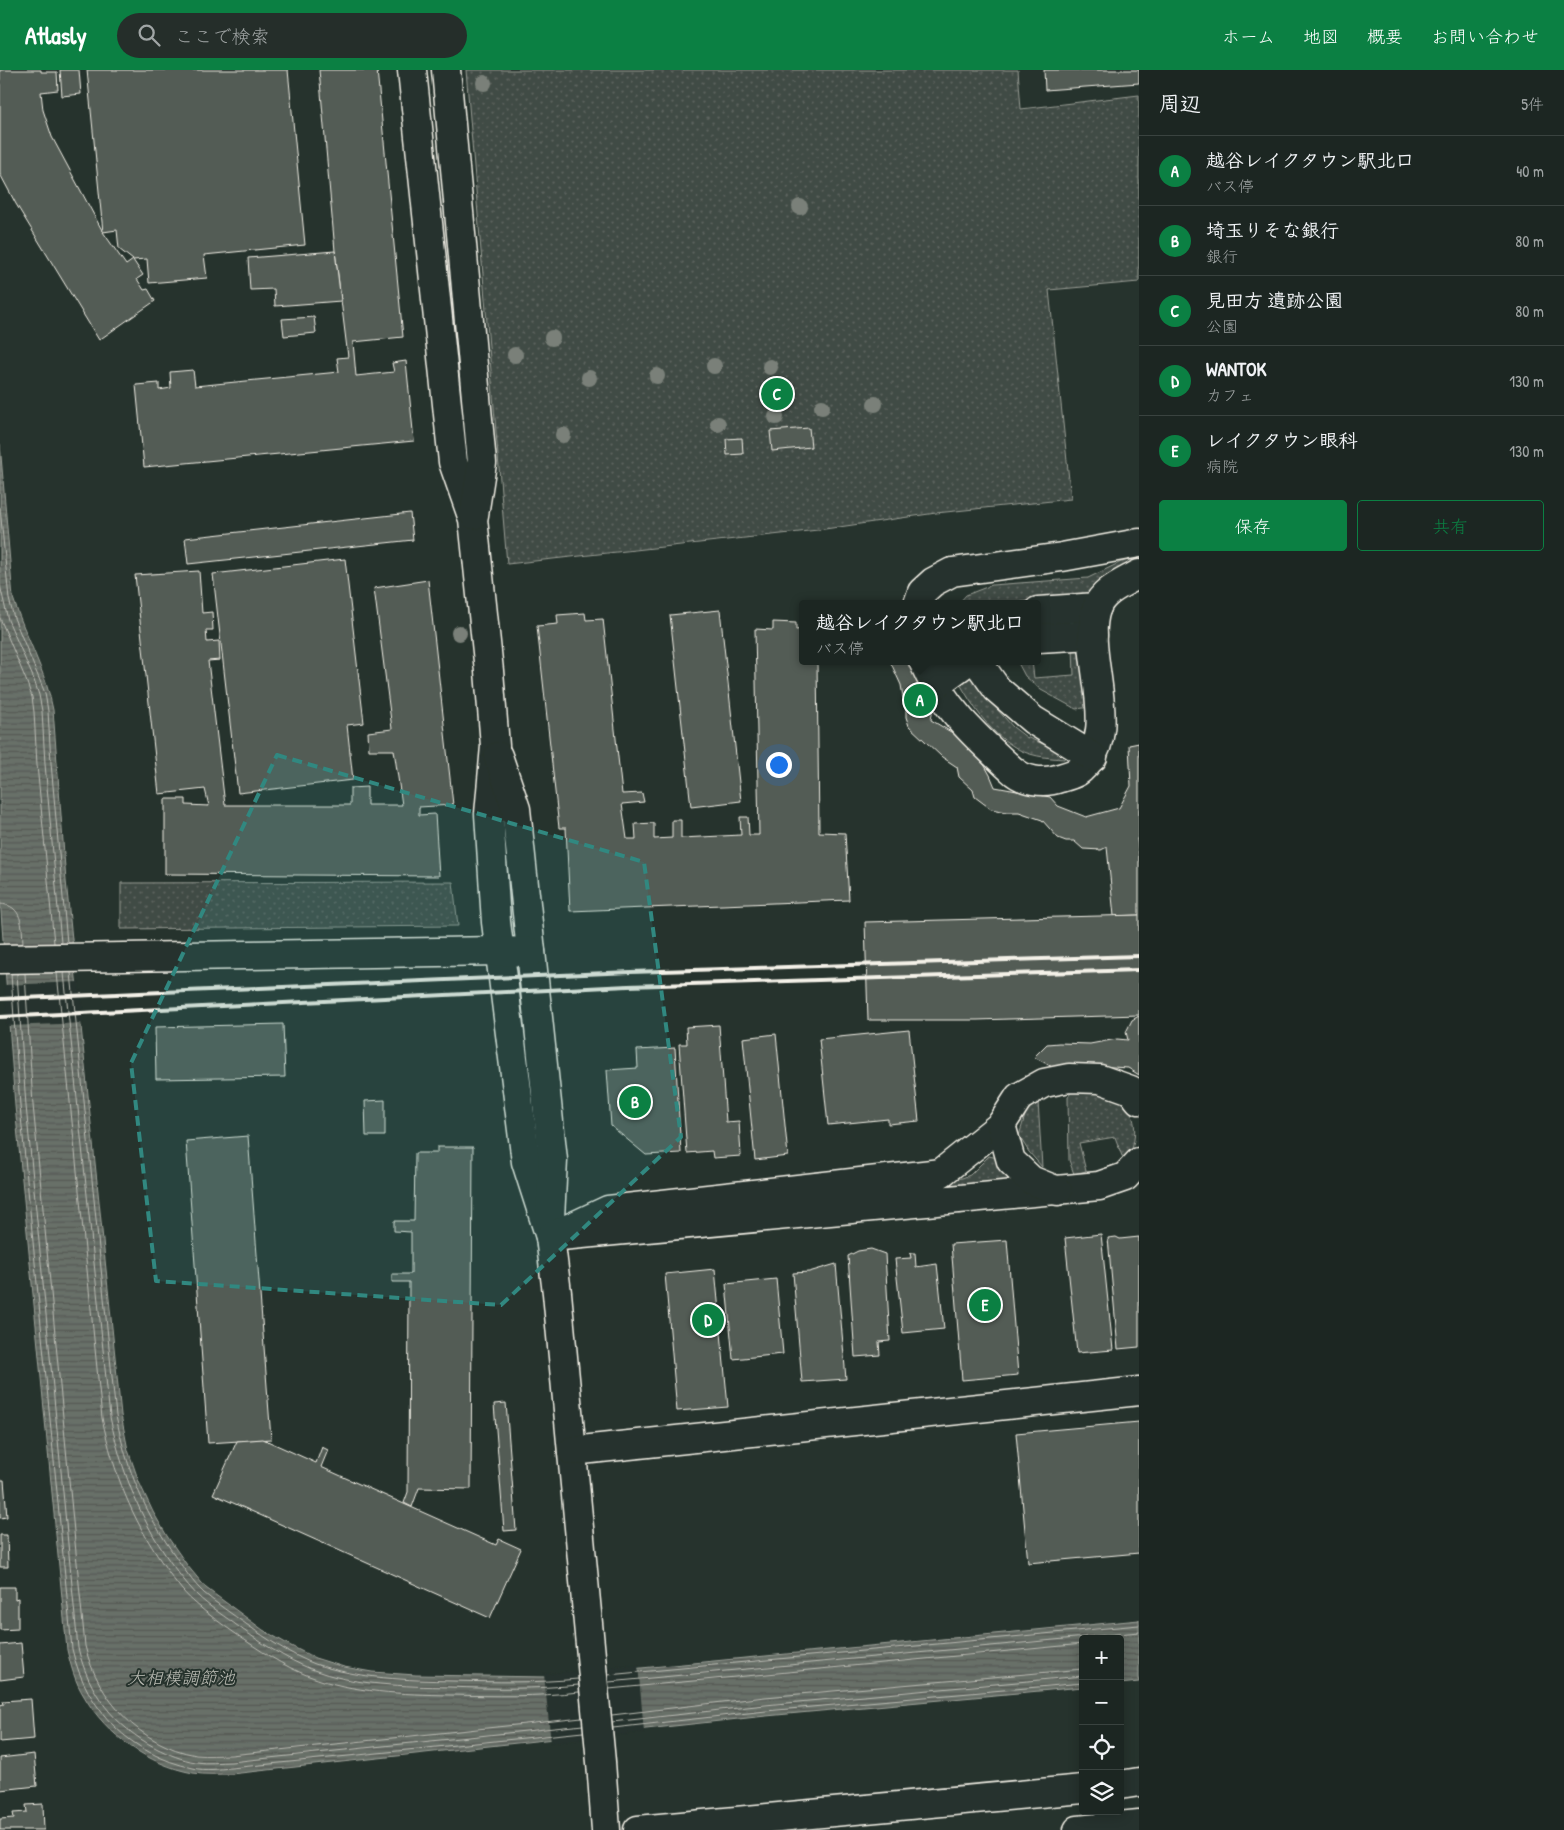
<!DOCTYPE html>
<html lang="ja">
<head>
<meta charset="utf-8">
<style>
  body { margin:0; font-family:"Patrick Hand","Klee One",sans-serif; background:#252e2a; color:#f1f3f6 }
  .controls { position:absolute; right:15px; bottom:15px; display:grid; overflow:hidden; border-radius:5px; box-shadow:0 2px 12px #0003 }
  .controls button { width:45px; height:45px; display:grid; place-items:center; padding:0; border:0; border-bottom:1px solid #3a4340; background:#1c2622; color:#f1f3f6; font:25px sans-serif }
  .you { position:absolute; left:778px; top:694px; width:18px; height:18px; margin:-12px; border:4px solid #fff; border-radius:50%; background:#1a73e8; box-shadow:0 0 0 8px #1a73e833 }
  .badge { display:grid; place-items:center; width:32px; height:32px; border-radius:50%; background:#0b8043; color:#fff; font-size:16px; font-weight:700 }
  .pin { position:absolute; translate:-50% -50%; border:2px solid #fff; box-shadow:0 1px 5px #0006 }
  .popup { position:absolute; left:799px; top:530px; width:242px; height:65px; box-sizing:border-box; display:grid; place-content:center; border-radius:5px; background:#1c2622; filter:drop-shadow(0 1px 4px #0005); font-size:16px; white-space:nowrap; color:#a0a5a5 }
  .popup b { font-size:19px; color:#f1f3f6 }
  .popup::after { content:''; position:absolute; left:50%; top:100%; margin-left:-10px; border:10px solid transparent; border-top-color:#1c2622 }
  .list { margin:0; padding:0; list-style:none }
  h2 { display:flex; justify-content:space-between; align-items:center; height:65px; margin:0; padding:0 20px; font-size:21px }
  h2 small { font-size:16px; font-weight:400; color:#a0a5a5 }
  .list li { display:grid; grid-template-columns:32px 1fr auto; gap:15px; align-items:center; box-sizing:border-box; height:70px; padding:0 20px; border-top:1px solid #3a4340 }
  .list b { display:block; font-size:19px; white-space:nowrap }
  .list p { margin:0; font-size:16px; white-space:nowrap; color:#a0a5a5 }
  .list em { font-size:16px; font-style:normal; color:#a0a5a5 }
  .actions { display:flex; gap:10px; padding:15px 20px }
  .actions a { flex:1; padding:11px 0; border:1px solid #0b8043; border-radius:5px; text-align:center; font-size:18px; color:#0b8043 }
  .actions .main { background:#0b8043; color:#fff }
  .icon { flex:none; width:28px; height:28px; fill:none; stroke:currentColor; stroke-width:2; stroke-linecap:round; stroke-linejoin:round }
  .map { position:relative; flex:none; width:1139px; height:1760px; overflow:hidden }
  header { display:flex; align-items:center; gap:30px; box-sizing:border-box; height:70px; padding:0 25px; background:#0b8043; color:#fff }
  header strong { font-size:24px }
  nav { display:flex; gap:28px; margin-inline-start:auto; font-size:18px }
  .search { width:350px; height:45px; background:#252e2a; display:flex; align-items:center; gap:12px; box-sizing:border-box; padding:0 18px; border-radius:28px; color:#a0a5a5; font-size:19px }
  main { display:flex }
  aside { flex:1; background:#1c2622 }
  .map>svg:first-child { display:block }
  .grass { fill:url(#grass-dots); stroke:#9a9e96 }
  .water { fill:url(#water-rules); stroke:#9fa39b }
  .pier { fill:#26332d }
  .lines { fill:none; stroke-linecap:round; stroke-linejoin:round }
  .shore { stroke:#bcbdb5; stroke-width:1 }
  .building { fill:#525c55; stroke:#f4f1e8 }
  .minor-casing { stroke:#f4f1e8; stroke-width:31 }
  .minor { stroke:#26332d; stroke-width:28 }
  .rail { stroke:#f4f1e8; stroke-width:4 }
  .tree { fill:#7a8079 }
  .marked { fill:#318880; fill-opacity:0.2; stroke:#318880; stroke-width:4; stroke-dasharray:10 6; stroke-linejoin:round }
  .labels { text-anchor:middle; dominant-baseline:central; stroke-width:4; stroke-linejoin:round; paint-order:stroke }
  .water-label { font-size:18px; font-style:italic; fill:#bcbdb5; stroke:#26332d }
</style>
</head>
<body>
<header>
<strong>Atlasly</strong>
<div class="search"><svg class="icon" aria-label="search" viewBox="0 0 24 24"><circle cx="10" cy="10" r="6"/><path d="M15 15l6 6"/></svg>ここで検索</div>
<nav><a>ホーム</a><a>地図</a><a>概要</a><a>お問い合わせ</a></nav>
</header>
<main>
<div class="map">
<svg width="1139" height="1760" viewBox="0 0 1139 1760">
  <defs>
    <pattern id="grass-dots" width="8" height="8" patternUnits="userSpaceOnUse" patternTransform="scale(1.25)"><rect width="8" height="8" fill="#414b45"/><path d="M2 2h.1M6 6h.1" fill="none" stroke="#5d6560" stroke-width="1.8" stroke-linecap="round"/></pattern>
    <pattern id="water-rules" width="6" height="5" patternUnits="userSpaceOnUse" patternTransform="scale(1.25)"><rect width="6" height="5" fill="#676f68"/><path d="M0 2.5h6" fill="none" stroke="#565a55"/></pattern>
  </defs>
  <rect width="100%" height="100%" fill="#26332d"/>
  <filter id="ink" filterUnits="userSpaceOnUse"><feTurbulence type="fractalNoise" baseFrequency=".02" numOctaves="2"/><feDisplacementMap in="SourceGraphic" scale="10" xChannelSelector="R" yChannelSelector="G"/><feConvolveMatrix kernelMatrix="1 2 1 2 8 2 1 2 1" color-interpolation-filters="sRGB"/></filter>
  <g filter="url(#ink)">
    <g class="grass">
      <polygon points="466,0 1018,0 1021,39 1139,25 1139,212 1049,220 1071,429 936,443 818,460 507,494"/>
      <polygon points="1139,487 1139,498 1090,525 1000,534 958,534 966,525 992,515 1088,508 1121,492"/>
      <polygon points="1087,577 1091,637 1076,639 1041,620 1025,606 1017,591 1032,591 1034,608 1074,605 1073,578"/>
      <path d="M971,605L987,628L1013,657L1026,667L1065,683L1064,689C1047,688 1027,686 1013,676C989,662 972,635 959,612Z"/>
      <polygon points="453,812 458,856 121,859 121,813"/>
      <path d="M1072,1021C1082,1021 1101,1019 1111,1022C1115,1024 1120,1029 1123,1031C1139,1048 1136,1069 1129,1089L1122,1086L1115,1067L1079,1073L1086,1101L1074,1104L1069,1090L1068,1027Z"/>
      <polygon points="1038,1031 1042,1097 1029,1082 1019,1066 1026,1042"/>
      <polygon points="989,1086 1001,1089 1009,1104 1005,1117 880,1129 879,1117 962,1108 970,1105"/>
    </g>
    <path class="water" d="M0,374L13,528C25,566 46,601 53,640L66,811L121,1345L128,1380L139,1412L153,1442L167,1466L187,1495L206,1518L263,1560L291,1576L315,1588L344,1597L372,1602L416,1605L548,1607L1139,1550V1612L1120,1614V1569H1083V1617L766,1646L231,1704C219,1704 205,1705 193,1703C149,1695 106,1665 84,1626C75,1612 71,1596 67,1580L15,1036L0,828Z"/>
    <g class="pier">
      <polygon points="79,912 84,953 7,956 4,915"/>
      <polygon points="638,1595 644,1662 551,1673 544,1604"/>
    </g>
    <g class="lines">
      <g class="shore">
        <polyline points="0,438 9,529 14,548 45,623 48,641 51,693 67,873"/>
        <polyline points="0,515 8,550 33,607 39,625 42,641 45,694 61,873"/>
        <polyline points="0,548 26,610 32,627 34,642 37,695 54,873"/>
        <path d="M0,834C23,835 22,856 23,874"/>
        <path d="M57,903L102,1348C114,1404 131,1447 163,1494C172,1507 182,1522 194,1532C207,1544 222,1554 236,1564C259,1580 283,1596 309,1606C353,1623 403,1624 451,1625C494,1626 537,1627 579,1622"/>
        <path d="M64,903L110,1347C124,1414 150,1474 197,1525C209,1537 226,1547 239,1557C261,1573 286,1589 311,1599C355,1616 404,1616 450,1617C493,1619 536,1619 579,1615"/>
        <path d="M71,903L116,1346C127,1401 144,1441 176,1487C184,1499 193,1513 204,1523C217,1534 232,1544 246,1554C267,1569 291,1585 315,1594C360,1609 407,1610 453,1611C495,1612 537,1613 578,1609"/>
        <path d="M11,904L20,1036L72,1579C86,1640 131,1685 193,1698C205,1701 219,1699 231,1698L583,1662"/>
        <path d="M17,904L26,1036L78,1578C89,1623 114,1656 156,1678C168,1684 182,1690 196,1692C207,1694 220,1692 231,1692L583,1655"/>
        <path d="M25,904L33,1035L85,1576C98,1630 140,1675 196,1685C207,1686 220,1685 231,1685L582,1648"/>
        <polyline points="608,1605 1139,1555"/>
        <polyline points="609,1612 1139,1562"/>
        <polyline points="609,1619 1083,1574"/>
        <polyline points="612,1645 765,1627 1083,1599"/>
        <polyline points="612,1652 765,1635 1083,1606"/>
        <polyline points="613,1658 766,1641 1083,1613"/>
      </g>
    </g>
    <g class="building">
      <polygon points="0,0 41,0 41,2 57,2 58,20 41,22 43,40 52,67 103,162 126,195 133,190 143,205 137,209 144,220 148,219 155,231 99,270 16,134 0,104"/>
      <polygon points="60,0 79,0 81,24 62,26"/>
      <polygon points="87,0 288,0 305,175 204,185 207,208 149,213 147,189 133,190 119,179 117,160 103,162"/>
      <polygon points="319,0 377,0 403,267 353,272 356,306 394,302 392,293 406,291 414,371 144,397 136,315 159,313 159,320 171,318 170,302 193,300 195,316 339,302 337,288 348,287 335,181"/>
      <polygon points="1044,0 1139,0 1139,13 1045,20"/>
      <polygon points="335,181 341,231 275,236 274,219 250,220 248,188"/>
      <polygon points="314,247 316,263 284,266 282,249"/>
      <polygon points="809,358 811,377 772,381 770,361"/>
      <polygon points="742,368 743,384 727,385 726,369"/>
      <polygon points="410,443 413,470 188,494 185,468"/>
      <polygon points="345,489 364,653 347,655 353,710 238,723 213,504"/>
      <polygon points="199,501 202,543 212,542 213,560 206,560 207,572 219,571 220,590 208,591 225,735 350,735 350,718 367,717 367,735 402,735 394,680 369,680 368,662 392,659 374,518 428,510 453,735 419,737 419,745 435,744 439,806 165,804 165,729 186,729 186,735 209,736 205,719 159,724 135,505"/>
      <polygon points="720,540 741,731 691,737 670,545"/>
      <polygon points="585,543 586,550 603,549 622,724 642,723 644,732 622,734 627,769 636,769 635,754 654,753 654,769 672,768 672,750 681,750 681,768 741,765 740,747 748,747 749,765 759,765 755,559 773,560 773,552 796,553 796,560 802,559 802,591 817,591 819,762 845,763 849,830 570,841 566,758 559,758 537,556 558,554 557,545"/>
      <polygon points="890,591 917,591 933,637 931,650 961,668 985,696 990,705 995,717 1050,727 1058,736 1086,747 1119,738 1131,716 1129,675 1139,673 1139,765 1137,769 1139,786 1139,845 1114,846 1107,777 1101,780 1083,779 1074,771 1066,771 1058,768 1042,750 1019,742 1007,742 991,739 975,727 973,720 959,707 957,697 942,687 909,656 906,647 906,633 903,627 901,615"/>
      <polygon points="1139,845 1139,945 977,950 868,950 865,852"/>
      <polygon points="1139,946 1139,1005 1128,998 1097,996 1056,999 1034,987 1047,974 1059,973 1090,974 1117,969 1128,970 1126,962 1132,950"/>
      <polygon points="283,954 285,1007 156,1009 155,957"/>
      <polygon points="719,955 726,1052 739,1051 741,1086 713,1088 712,1081 687,1083 679,974 687,974 686,957"/>
      <polygon points="909,960 919,1051 888,1054 888,1049 828,1055 819,969"/>
      <polygon points="776,964 788,1086 755,1090 743,968"/>
      <polygon points="675,978 681,1083 646,1085 611,1056 607,1000 638,998 637,980"/>
      <polygon points="385,1030 385,1066 366,1066 365,1031"/>
      <polygon points="248,1066 271,1369 208,1373 186,1071"/>
      <polygon points="437,1077 473,1077 471,1419 419,1418 412,1437 404,1433 408,1422 409,1212 392,1212 392,1204 411,1204 411,1162 394,1161 394,1151 414,1151 415,1083 437,1083"/>
      <polygon points="1101,1164 1113,1280 1077,1283 1065,1168"/>
      <polygon points="1116,1167 1120,1169 1139,1167 1139,1277 1118,1279 1108,1168"/>
      <polygon points="1007,1170 1018,1305 962,1310 951,1174"/>
      <polygon points="871,1179 885,1184 890,1271 879,1272 880,1285 855,1287 848,1186 858,1181"/>
      <polygon points="910,1183 915,1183 916,1197 937,1194 944,1259 903,1263 895,1189 911,1188"/>
      <polygon points="836,1194 846,1309 802,1312 793,1203 809,1202"/>
      <polygon points="715,1199 728,1337 677,1341 665,1204"/>
      <polygon points="776,1209 783,1284 733,1289 726,1214"/>
      <polygon points="506,1333 516,1460 504,1461 494,1334"/>
      <polygon points="1139,1352 1139,1483 1028,1493 1016,1363"/>
      <polygon points="263,1369 316,1393 322,1377 328,1380 321,1397 496,1475 499,1469 521,1479 490,1548 213,1424 237,1371"/>
      <polygon points="0,1410 4,1410 7,1447 0,1448"/>
      <polygon points="0,1465 7,1465 8,1497 0,1497"/>
      <polygon points="0,1517 15,1517 15,1529 18,1528 18,1559 0,1560"/>
      <polygon points="21,1573 24,1607 0,1610 0,1575"/>
      <polygon points="31,1629 34,1669 0,1672 0,1635 4,1634 3,1631"/>
      <polygon points="34,1684 37,1716 0,1720 0,1688"/>
      <polygon points="43,1734 44,1760 0,1760 0,1749 14,1748 13,1743 27,1742 26,1735"/>
    </g>
    <g class="lines">
      <defs>
        <g id="minor">
          <polyline points="412,0 453,392 473,449 489,601 495,676 489,744 496,852 526,1092 550,1167 557,1223 601,1692 606,1760"/>
          <polyline points="446,0 482,393 474,445"/>
          <polyline points="918,534 922,522 933,512 952,502 1062,487 1139,473"/>
          <polyline points="1038,541 1097,537"/>
          <polyline points="1038,568 1093,565"/>
          <path d="M923,591C941,635 977,668 1011,699C1023,711 1044,714 1060,708C1067,706 1076,704 1081,699C1124,662 1081,586 1096,539C1102,521 1123,513 1139,504"/>
          <polyline points="977,591 997,619 1033,650 1093,687"/>
          <polyline points="935,615 968,591"/>
          <polyline points="498,686 516,739 553,1090 550,1148"/>
          <polyline points="0,889 500,881 531,882"/>
          <polyline points="1139,1030 1131,1020 1100,1009 1069,1008 1044,1013 1019,1027 1001,1055 941,1103 608,1140 550,1167 1099,1116 1125,1107 1139,1092"/>
          <polyline points="1001,1055 1011,1091 1031,1110 1058,1121"/>
          <polyline points="572,1381 1139,1321"/>
          <polyline points="1120,1715 1139,1712"/>
          <polyline points="638,1760 1083,1719"/>
          <polyline points="1078,1760 1139,1754"/>
        </g>
      </defs>
      <use href="#minor" class="minor-casing"/>
      <use href="#minor" class="minor"/>
      <g class="rail">
        <polyline points="0,929 631,902 1139,886"/>
        <polyline points="0,947 628,916 1139,900"/>
      </g>
    </g>
    <g class="tree">
      <circle cx="484" cy="13" r="8"/>
      <circle cx="800" cy="137" r="8"/>
      <circle cx="552" cy="268" r="8"/>
      <circle cx="515" cy="285" r="8"/>
      <circle cx="714" cy="296" r="8"/>
      <circle cx="770" cy="297" r="8"/>
      <circle cx="657" cy="306" r="8"/>
      <circle cx="589" cy="308" r="8"/>
      <circle cx="875" cy="334" r="8"/>
      <circle cx="822" cy="337" r="8"/>
      <circle cx="776" cy="347" r="8"/>
      <circle cx="718" cy="354" r="8"/>
      <circle cx="563" cy="365" r="8"/>
      <circle cx="459" cy="563" r="8"/>
    </g>
  </g>
  <path class="marked" d="M277,685L644,792L681,1067L501,1235L156,1211L131,993Z"/>
  <g class="labels">
    <g class="water-label">
      <text x="181" y="1607">大相模調節池</text>
    </g>
  </g>
</svg>
<div class="controls">
<button>+</button>
<button>−</button>
<button><svg class="icon" aria-label="locate" viewBox="0 0 24 24"><circle cx="12" cy="12" r="6"/><path d="M12 2v4M12 18v4M2 12h4M18 12h4"/></svg></button>
<button><svg class="icon" aria-label="layers" viewBox="0 0 24 24"><path d="M12 4l9 5-9 5-9-5zM3 14l9 5 9-5"/></svg></button>
</div>
<div class="you"></div>
<div class="pin badge" style="left:920px;top:630px">A</div>
<div class="popup"><b>越谷レイクタウン駅北口</b>バス停</div>
<div class="pin badge" style="left:635px;top:1032px">B</div>
<div class="pin badge" style="left:777px;top:324px">C</div>
<div class="pin badge" style="left:708px;top:1250px">D</div>
<div class="pin badge" style="left:985px;top:1235px">E</div>
</div>
<aside>
<h2>周辺<small>5件</small></h2>
<ul class="list">
<li><span class="badge">A</span><div><b>越谷レイクタウン駅北口</b><p>バス停</p></div><em>40 m</em></li>
<li><span class="badge">B</span><div><b>埼玉りそな銀行</b><p>銀行</p></div><em>80 m</em></li>
<li><span class="badge">C</span><div><b>見田方 遺跡公園</b><p>公園</p></div><em>80 m</em></li>
<li><span class="badge">D</span><div><b>WANTOK</b><p>カフェ</p></div><em>130 m</em></li>
<li><span class="badge">E</span><div><b>レイクタウン眼科</b><p>病院</p></div><em>130 m</em></li>
</ul>
<div class="actions"><a class="main">保存</a><a>共有</a></div>
</aside>
</main>
</body>
</html>
